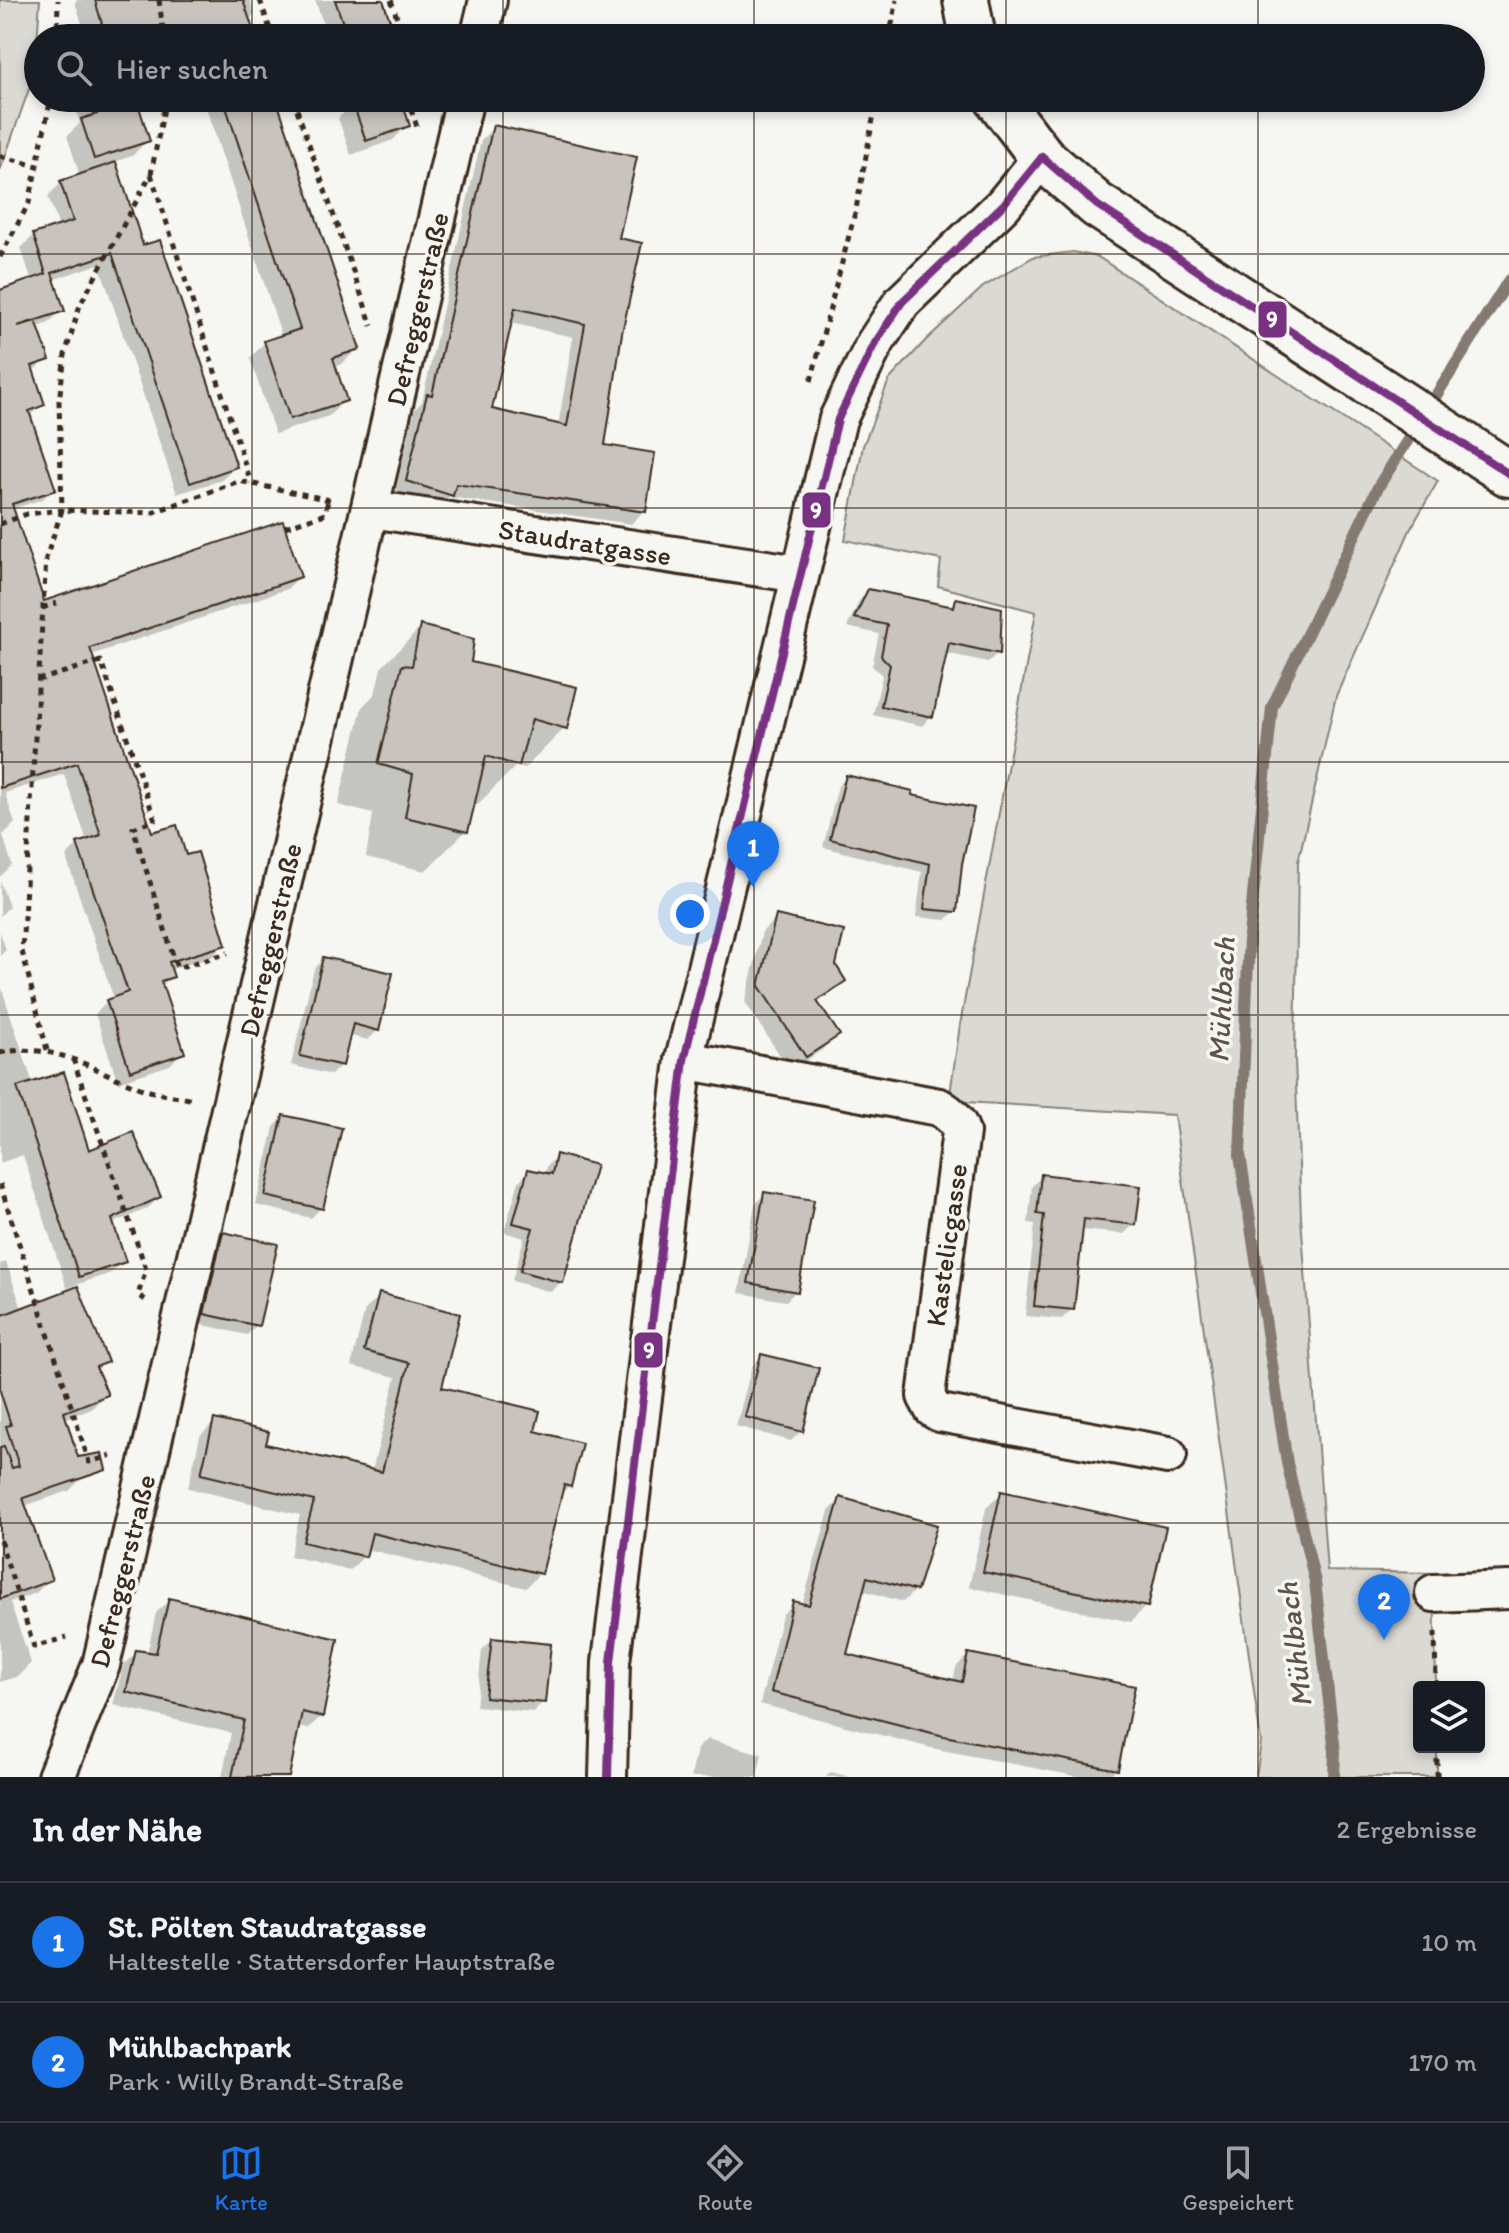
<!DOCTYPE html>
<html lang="de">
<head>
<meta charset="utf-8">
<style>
  body { margin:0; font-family:Itim,sans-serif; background:#20242c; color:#f1f3f6 }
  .controls { position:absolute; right:24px; bottom:24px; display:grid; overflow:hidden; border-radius:8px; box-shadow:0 4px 12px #0003 }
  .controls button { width:72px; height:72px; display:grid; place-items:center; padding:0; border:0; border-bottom:2px solid #363941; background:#171b24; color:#f1f3f6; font:40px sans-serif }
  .you { position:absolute; left:690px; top:914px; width:28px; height:28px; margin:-20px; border:6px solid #fff; border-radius:50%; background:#1a73e8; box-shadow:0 0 0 12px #1a73e833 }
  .badge { display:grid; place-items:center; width:52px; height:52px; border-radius:50%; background:#1a73e8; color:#fff; font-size:26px; font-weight:700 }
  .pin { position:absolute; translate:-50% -66px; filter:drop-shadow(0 2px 4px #0008) }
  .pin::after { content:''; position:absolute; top:42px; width:28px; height:24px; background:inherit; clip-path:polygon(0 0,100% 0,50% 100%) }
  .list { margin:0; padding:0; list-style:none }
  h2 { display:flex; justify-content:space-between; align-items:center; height:104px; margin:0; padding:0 32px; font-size:34px }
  h2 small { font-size:26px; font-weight:400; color:#9ea1a6 }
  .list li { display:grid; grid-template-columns:52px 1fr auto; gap:24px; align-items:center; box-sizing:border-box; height:120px; padding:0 32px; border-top:2px solid #363941 }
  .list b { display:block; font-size:30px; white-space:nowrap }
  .list p { margin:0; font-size:26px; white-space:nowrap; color:#9ea1a6 }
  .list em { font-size:26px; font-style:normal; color:#9ea1a6 }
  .icon { flex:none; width:44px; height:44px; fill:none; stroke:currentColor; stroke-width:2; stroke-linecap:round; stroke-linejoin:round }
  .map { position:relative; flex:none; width:1509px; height:1777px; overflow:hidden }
  .search { position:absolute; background:#171b24; box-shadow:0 4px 12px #0003; left:24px; right:24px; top:24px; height:88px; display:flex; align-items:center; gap:20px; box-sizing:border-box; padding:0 28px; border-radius:44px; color:#9ea1a6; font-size:30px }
  .sheet { height:344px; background:#171b24 }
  nav { display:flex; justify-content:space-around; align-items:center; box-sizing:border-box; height:112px; border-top:2px solid #363941; background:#171b24; font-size:22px; color:#9ea1a6 }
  nav a { display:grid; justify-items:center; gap:4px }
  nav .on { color:#1a73e8 }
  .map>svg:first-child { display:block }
  .green { fill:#dad9d3; stroke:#8a8278; stroke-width:2 }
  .shadow { fill:#0003; fill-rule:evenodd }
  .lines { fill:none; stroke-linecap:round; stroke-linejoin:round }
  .stream { stroke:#857a71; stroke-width:12 }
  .building { fill:#c8c3be; stroke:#3b2a1e; stroke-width:2; fill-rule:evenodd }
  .minor-casing { stroke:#3b2a1e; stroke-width:42 }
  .secondary-casing { stroke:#3b2a1e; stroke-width:50 }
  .path { stroke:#3b2a1e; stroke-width:5; stroke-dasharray:6 6; stroke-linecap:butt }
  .minor { stroke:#f6f6f2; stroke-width:36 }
  .secondary { stroke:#f6f6f2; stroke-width:44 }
  .bus-1-casing { stroke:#f6f6f2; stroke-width:14 }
  .bus-1 { stroke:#793182; stroke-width:8 }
  .grid { fill:none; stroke:#3b2a1e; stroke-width:2; stroke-opacity:0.55 }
  .labels { text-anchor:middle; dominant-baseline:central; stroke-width:7; stroke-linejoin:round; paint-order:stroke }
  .street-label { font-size:28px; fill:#3b2a1e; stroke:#f6f6f2 }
  .water-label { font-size:30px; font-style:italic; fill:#605248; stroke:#f6f6f2 }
  .line-badge { stroke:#f6f6f2; stroke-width:3 }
  .badge-label { font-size:22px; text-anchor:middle; font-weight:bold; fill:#fff }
</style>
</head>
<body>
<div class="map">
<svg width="1509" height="1777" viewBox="0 0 1509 1777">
  <rect width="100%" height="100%" fill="#f6f6f2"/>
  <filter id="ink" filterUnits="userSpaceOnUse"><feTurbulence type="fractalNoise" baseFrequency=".0125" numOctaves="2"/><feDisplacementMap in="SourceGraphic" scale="16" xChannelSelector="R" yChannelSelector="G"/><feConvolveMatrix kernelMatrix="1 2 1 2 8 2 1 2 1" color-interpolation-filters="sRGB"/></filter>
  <g filter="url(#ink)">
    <g class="green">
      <polygon points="0,0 40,0 35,72 0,171"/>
      <polygon points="1073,252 1098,257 1438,481 1410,530 1336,696 1298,862 1295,1059 1301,1217 1327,1571 1434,1573 1436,1687 1419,1687 1419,1747 1437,1747 1437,1777 1256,1777 1261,1742 1174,1115 949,1101 960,1025 1036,612 938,586 941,560 845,540 863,446 889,380 926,340 983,287 1033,257"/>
    </g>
    <g class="shadow">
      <polygon points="77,0 250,0 255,14 248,21 254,38 80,38 85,33 75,2"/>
      <polygon points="315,0 381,0 394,38 328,38"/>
      <polygon points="72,98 148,98 137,109 147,141 132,156 114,162 142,248 235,467 222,480 177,494 99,264 52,280 62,310 49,323 36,328 47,360 31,372 42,405 29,416 53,489 43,499 0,513 0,292 32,281 21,248 34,235 59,227 48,196 61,183 80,176 67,136 80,123"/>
      <polygon points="203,98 274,98 357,349 342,364 334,367 345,400 329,416 275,434 250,358 265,342 282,337"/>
      <polygon points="348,98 399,98 408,125 393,140 351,155 338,118 351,106"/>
      <path d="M494,127L617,239L620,332L602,447L644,511L631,524L449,497L439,508L395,494L415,409L422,402L481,140ZM510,323L573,337L558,426L490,410Z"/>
      <polygon points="0,540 42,604 299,577 287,589 91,655 151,835 184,858 224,944 212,957 169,970 171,976 161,987 182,1052 170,1065 118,1082 95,1014 108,1001 114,999 66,857 78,844 87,841 64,774 5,793 15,823 3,835 12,865 0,877"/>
      <polygon points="869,591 949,608 957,600 998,653 988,662 945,653 931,716 922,726 873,715 882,675 872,666 879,634 847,627 859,601"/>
      <polygon points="421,627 469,663 565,728 525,768 516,766 477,805 472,804 466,831 425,871 366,857 373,814 338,805 362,707 375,694 381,668"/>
      <polygon points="847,777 910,796 960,863 955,911 946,920 916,917 922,872 823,847 838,786"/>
      <polygon points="0,881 9,907 0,916"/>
      <polygon points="777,917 834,966 844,981 817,1004 837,1034 822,1050 790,1071 745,1002 762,932"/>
      <polygon points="0,932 6,950 0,956"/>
      <polygon points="324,959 378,1030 368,1040 348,1035 341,1065 331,1075 291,1065 314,969"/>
      <polygon points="0,983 33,1084 88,1153 159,1197 147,1209 111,1224 124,1261 111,1273 67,1288 23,1155 0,1163"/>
      <polygon points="284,1117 321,1208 311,1218 256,1205 274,1127"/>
      <polygon points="557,1156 561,1282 551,1292 512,1281 524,1238 504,1232 519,1181 529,1171 545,1174 547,1166"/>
      <polygon points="1042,1176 1134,1224 1124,1234 1081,1230 1072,1309 1062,1319 1025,1316 1035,1224 1028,1223 1032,1186"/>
      <polygon points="765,1194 796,1291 786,1301 739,1293 755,1204"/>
      <polygon points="224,1234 257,1325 247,1335 195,1323 214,1244"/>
      <polygon points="6,1262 22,1309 105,1362 96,1371 105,1395 92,1408 64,1419 83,1477 69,1491 24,1506 50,1579 36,1593 10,1602 31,1663 17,1677 0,1682 0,1264"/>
      <polygon points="380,1296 439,1388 532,1432 569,1486 559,1496 540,1573 526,1588 366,1549 364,1556 350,1570 290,1556 300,1515 188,1488 200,1436 215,1421 263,1445 372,1471 396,1377 351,1366 365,1310"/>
      <polygon points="762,1356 801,1431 791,1441 736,1426 752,1366"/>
      <polygon points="1002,1493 1146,1606 1131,1622 969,1587 986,1508"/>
      <polygon points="841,1499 915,1590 903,1602 862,1590 845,1655 953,1682 956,1667 968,1655 1116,1769 1108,1777 1080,1777 931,1748 760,1704 782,1615 794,1603 802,1605 829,1511"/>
      <polygon points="169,1600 321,1716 308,1729 297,1727 287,1777 222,1777 231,1733 113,1705 123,1666 137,1652 147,1654 156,1613"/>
      <polygon points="492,1640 543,1702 533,1712 476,1706 482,1650"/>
      <polygon points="707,1739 762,1754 757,1777 691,1777 697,1749"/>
      <polygon points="831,1772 850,1777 826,1777"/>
    </g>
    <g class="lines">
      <polyline class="stream" points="1334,1777 1335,1752 1315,1582 1287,1463 1240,1155 1249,936 1272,707 1378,487 1509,280"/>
    </g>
    <g class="building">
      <polygon points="95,0 243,0 256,38 90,38 87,29 102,24"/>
      <polygon points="335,0 383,0 396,38 348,38"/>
      <polygon points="92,98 146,98 137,101 150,141 94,159 81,119 97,114"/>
      <polygon points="223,98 276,98 360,349 333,358 347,401 290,419 264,341 300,329"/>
      <polygon points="363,98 401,98 410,126 366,141 352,101"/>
      <path d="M493,125L637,157L619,238L642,243L622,333L605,445L655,453L646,512L456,484L453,496L406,481L427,394L432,395ZM515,308L585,324L567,426L492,409Z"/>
      <polygon points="116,162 143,245 160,240 237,467 190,483 112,253 52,273 65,311 18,326 36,321 50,360 32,366 45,405 29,411 56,490 12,504 44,601 283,521 301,577 90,648 152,832 177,825 186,855 198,852 226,945 169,962 174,977 161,981 185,1053 130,1071 106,1000 128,992 77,843 101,835 77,763 0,788 0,290 46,274 33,234 73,221 60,181"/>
      <polygon points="868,589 954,607 956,598 1002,608 1000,654 949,643 933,717 881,706 890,665 881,656 887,625 854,618"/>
      <polygon points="420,625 474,639 471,662 577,687 567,729 532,719 519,766 486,756 468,832 405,817 413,774 378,764 402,665 412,666"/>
      <polygon points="846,775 913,791 912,795 974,808 962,864 957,912 924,909 930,864 830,839"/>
      <polygon points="776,915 844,931 836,965 846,981 817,1001 840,1035 806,1057 759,986"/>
      <polygon points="323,957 393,973 379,1031 353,1024 343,1066 300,1056"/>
      <polygon points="64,1072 89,1150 133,1132 161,1197 112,1219 126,1262 79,1277 17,1087"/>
      <polygon points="283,1115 342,1128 323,1209 265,1196"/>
      <polygon points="556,1154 596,1165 563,1283 520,1271 533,1228 513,1223 528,1169 552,1174"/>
      <polygon points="1041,1174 1141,1186 1136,1225 1084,1219 1074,1310 1034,1306 1044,1215 1037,1214"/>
      <polygon points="764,1192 814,1200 798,1292 748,1283"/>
      <polygon points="223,1232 278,1244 259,1326 204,1314"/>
      <polygon points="78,1286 108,1362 96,1367 108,1395 64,1412 78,1457 102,1453 106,1470 23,1498 52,1580 0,1599 0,1447 4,1446 12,1468 19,1466 6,1426 11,1425 0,1391 0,1316"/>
      <polygon points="379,1293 460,1314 442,1387 540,1411 535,1431 582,1443 571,1487 564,1485 542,1574 372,1533 366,1557 303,1542 314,1501 201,1474 214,1419 269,1432 266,1444 382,1472 409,1363 364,1351"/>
      <polygon points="761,1354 819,1368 803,1432 745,1417"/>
      <polygon points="1001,1491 1166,1527 1148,1607 983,1572"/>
      <polygon points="840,1497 937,1525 917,1591 867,1577 847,1654 962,1682 968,1653 1135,1686 1118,1770 944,1736 771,1692 793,1601 809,1605"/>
      <polygon points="169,1598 338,1639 323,1717 302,1712 289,1777 232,1777 244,1720 126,1692 136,1650 156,1653"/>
      <polygon points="492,1638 551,1644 545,1703 485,1697"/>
    </g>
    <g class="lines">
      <defs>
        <g id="minor">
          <polyline points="479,38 488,0"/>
          <polyline points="371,509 800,574"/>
          <path d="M684,1060L939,1107C949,1113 958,1120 961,1132L926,1396L933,1409L940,1413L1168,1455"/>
          <polyline points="1434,1593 1509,1590"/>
          <polyline points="56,1777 101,1665 465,98"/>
          <polyline points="608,1777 611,1662 684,1060 838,419 875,343 902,302 1003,205 1042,157"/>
        </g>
        <g id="secondary">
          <polyline points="966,0 973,38"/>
          <polyline points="997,98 1042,157 1097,205 1509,474"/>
        </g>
      </defs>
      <use href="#minor" class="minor-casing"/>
      <use href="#secondary" class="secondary-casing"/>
      <g class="path">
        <polyline points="159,0 164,38"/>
        <polyline points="260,0 273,38"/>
        <polyline points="391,0 404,38"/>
        <polyline points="57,38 58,0"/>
        <polyline points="889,38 897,0"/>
        <polyline points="293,98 372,326"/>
        <polyline points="407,98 417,127"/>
        <polyline points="0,156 37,166"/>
        <polyline points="151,174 251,483"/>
        <polyline points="0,257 29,203 51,98"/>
        <polyline points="811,381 856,209 877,98"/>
        <polyline points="0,524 27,514 62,510 59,401 65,355 80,305 151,174 166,98"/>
        <polyline points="285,527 325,514 328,500"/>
        <polyline points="42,608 57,603"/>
        <polyline points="38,680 101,661 155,820 133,828 177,968 228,953"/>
        <polyline points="47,1050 22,951 46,558 62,510 152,513 239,481 335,501"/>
        <path d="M0,1053C53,1042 88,1067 135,1086C153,1094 176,1096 195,1100"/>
        <polyline points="73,1059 146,1269 138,1295 147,1301"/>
        <polyline points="0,1184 89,1462 111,1456"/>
        <polyline points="0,1540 34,1647 67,1637"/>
        <polyline points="1435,1632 1436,1687"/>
        <polyline points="1437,1747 1437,1777"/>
      </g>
      <use href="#minor" class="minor"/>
      <use href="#secondary" class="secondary"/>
      <defs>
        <g id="bus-1">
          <polyline points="1042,157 1097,205 1509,474"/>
          <polyline points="608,1777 611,1662 684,1060 838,419 875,343 902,302 1003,205 1042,157"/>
        </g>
      </defs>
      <use href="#bus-1" class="bus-1-casing"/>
      <use href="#bus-1" class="bus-1"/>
    </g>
  </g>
  <path class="grid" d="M252,0V38M503,0V38M754,0V38M1006,0V38M1258,0V38M252,98V1777M503,98V1777M754,98V1777M1006,98V1777M1258,98V1777M0,254H1509M0,508H1509M0,762H1509M0,1015H1509M0,1269H1509M0,1523H1509"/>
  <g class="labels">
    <g class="street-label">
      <text transform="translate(417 309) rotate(-77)">Defreggerstraße</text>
      <text transform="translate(585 542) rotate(9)">Staudratgasse</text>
      <text transform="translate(270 940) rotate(-77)">Defreggerstraße</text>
      <text transform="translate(946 1245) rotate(-82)">Kastelicgasse</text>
      <text transform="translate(122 1571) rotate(-76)">Defreggerstraße</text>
    </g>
    <g class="water-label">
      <text transform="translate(1221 1000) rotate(-87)">Mühlbach</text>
      <text transform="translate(1294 1645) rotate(-97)">Mühlbach</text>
    </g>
  </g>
  <g class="line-badge">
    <rect x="1257" y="300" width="31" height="39" rx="8" fill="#793182"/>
    <rect x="801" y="491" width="31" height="38" rx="8" fill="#793182"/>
    <rect x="633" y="1331" width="31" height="38" rx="8" fill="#793182"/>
  </g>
  <g class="badge-label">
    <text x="1272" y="327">9</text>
    <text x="816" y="518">9</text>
    <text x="649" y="1358">9</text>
  </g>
</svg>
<div class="controls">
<button><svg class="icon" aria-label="layers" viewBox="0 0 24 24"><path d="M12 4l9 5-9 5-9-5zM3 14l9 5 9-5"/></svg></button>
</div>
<div class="you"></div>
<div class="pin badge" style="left:753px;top:887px">1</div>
<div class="pin badge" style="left:1384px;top:1640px">2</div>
<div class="search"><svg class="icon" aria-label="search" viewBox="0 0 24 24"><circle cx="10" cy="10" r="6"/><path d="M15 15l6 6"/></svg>Hier suchen</div>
</div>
<section class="sheet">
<h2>In der Nähe<small>2 Ergebnisse</small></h2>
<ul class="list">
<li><span class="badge">1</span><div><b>St. Pölten Staudratgasse</b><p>Haltestelle · Stattersdorfer Hauptstraße</p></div><em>10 m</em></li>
<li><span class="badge">2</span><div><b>Mühlbachpark</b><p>Park · Willy Brandt-Straße</p></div><em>170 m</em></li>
</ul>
</section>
<nav>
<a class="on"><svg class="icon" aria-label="map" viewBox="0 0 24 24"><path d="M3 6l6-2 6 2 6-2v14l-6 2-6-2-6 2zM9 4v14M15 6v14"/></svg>Karte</a>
<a><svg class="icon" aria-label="directions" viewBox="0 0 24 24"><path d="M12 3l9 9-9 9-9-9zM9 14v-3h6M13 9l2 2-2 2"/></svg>Route</a>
<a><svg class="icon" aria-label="saved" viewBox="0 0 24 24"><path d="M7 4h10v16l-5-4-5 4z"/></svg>Gespeichert</a>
</nav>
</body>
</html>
